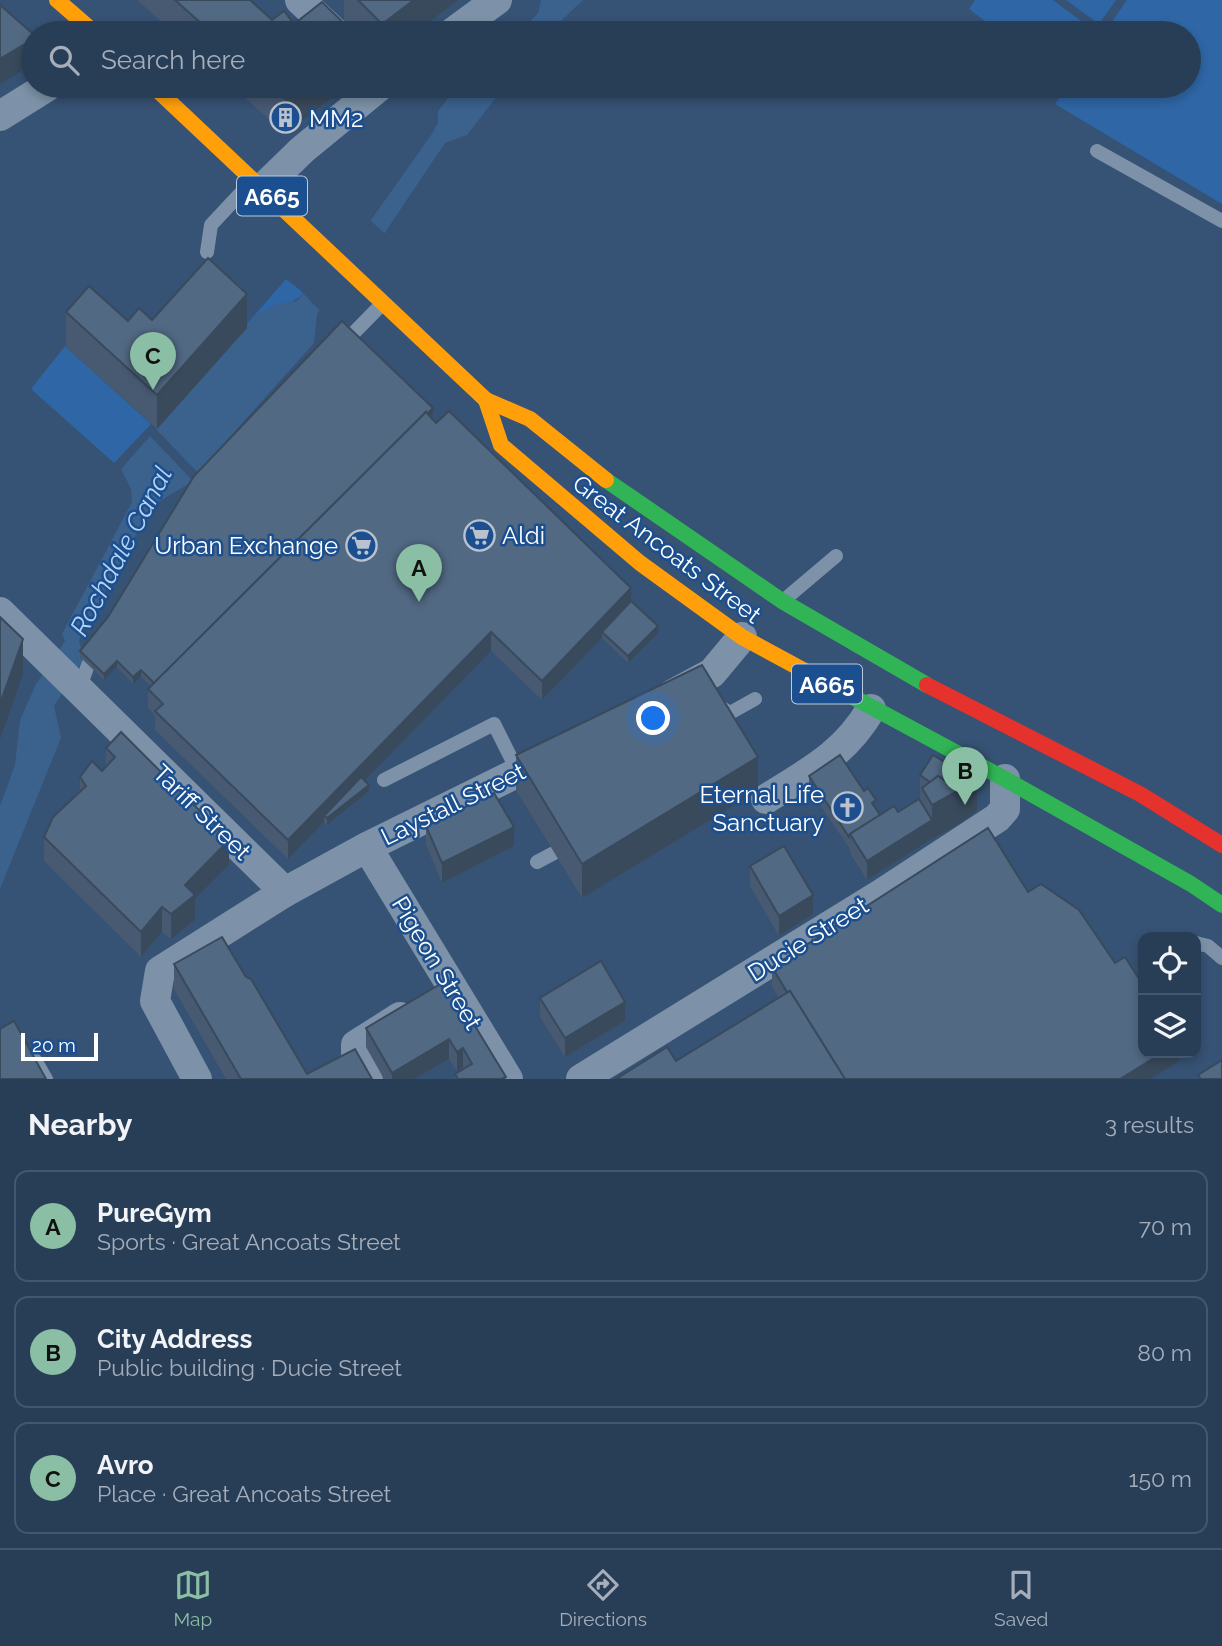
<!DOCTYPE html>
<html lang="en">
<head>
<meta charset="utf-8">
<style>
  body { margin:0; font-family:Raleway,sans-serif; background:#30455d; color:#f1f3f6 }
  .controls { position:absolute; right:21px; bottom:21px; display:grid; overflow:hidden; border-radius:14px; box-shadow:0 4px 10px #0003 }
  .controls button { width:63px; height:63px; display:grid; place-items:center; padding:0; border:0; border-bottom:2px solid #44576d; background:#283e57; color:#f1f3f6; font:35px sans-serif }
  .scale { position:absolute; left:21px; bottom:18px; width:77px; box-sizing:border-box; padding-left:7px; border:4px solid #fff; border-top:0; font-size:19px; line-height:24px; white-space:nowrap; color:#fff; -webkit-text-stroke:5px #1b4f8f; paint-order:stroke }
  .you { position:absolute; left:654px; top:719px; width:24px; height:24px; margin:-18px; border:5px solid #fff; border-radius:50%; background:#1a73e8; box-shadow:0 0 0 10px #1a73e833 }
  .badge { display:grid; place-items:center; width:46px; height:46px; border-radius:50%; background:#8abfa5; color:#111; font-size:23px; font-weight:700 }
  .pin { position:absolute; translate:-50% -58px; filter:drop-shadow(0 2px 4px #0008) }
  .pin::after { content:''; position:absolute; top:37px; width:24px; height:21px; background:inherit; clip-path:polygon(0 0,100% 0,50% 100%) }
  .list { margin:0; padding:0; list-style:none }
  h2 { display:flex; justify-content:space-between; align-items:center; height:91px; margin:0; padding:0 28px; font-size:30px }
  h2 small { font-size:23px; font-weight:400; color:#a5aeba }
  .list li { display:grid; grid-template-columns:46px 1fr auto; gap:21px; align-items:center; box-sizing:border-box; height:112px; margin:0 14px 14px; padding:0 14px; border:2px solid #44576d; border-radius:14px }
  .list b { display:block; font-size:26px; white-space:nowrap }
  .list p { margin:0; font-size:23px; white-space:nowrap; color:#a5aeba }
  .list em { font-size:23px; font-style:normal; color:#a5aeba }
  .icon { flex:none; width:38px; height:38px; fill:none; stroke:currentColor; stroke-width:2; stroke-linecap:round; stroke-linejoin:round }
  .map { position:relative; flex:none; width:1222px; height:1079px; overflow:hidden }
  .search { position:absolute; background:#283e57; box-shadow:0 4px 10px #0003; left:21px; right:21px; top:21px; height:77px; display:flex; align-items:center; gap:18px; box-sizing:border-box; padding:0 24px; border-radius:38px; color:#a5aeba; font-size:26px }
  .sheet { height:469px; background:#283e57 }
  nav { display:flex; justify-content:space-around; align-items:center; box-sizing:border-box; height:98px; border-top:2px solid #44576d; background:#283e57; font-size:19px; color:#a5aeba }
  nav a { display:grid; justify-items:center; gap:4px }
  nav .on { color:#8abfa5 }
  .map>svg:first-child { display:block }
  .green { fill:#2f66a5 }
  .water { fill:#3b618d }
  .pier { fill:#365274 }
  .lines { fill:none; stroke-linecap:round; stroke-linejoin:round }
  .lane { stroke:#7d92a8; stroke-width:14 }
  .street { stroke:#7d92a8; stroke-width:30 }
  .fast { stroke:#30b455; stroke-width:16 }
  .slow { stroke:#ff9f0a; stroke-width:16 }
  .jam { stroke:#e5322d; stroke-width:16 }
  .wall { fill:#475a72 }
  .shaded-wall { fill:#394a5c }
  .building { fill:#526984; stroke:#394a5c; stroke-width:2 }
  .labels { text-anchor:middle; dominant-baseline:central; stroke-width:5; stroke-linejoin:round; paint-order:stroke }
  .shield { fill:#1b4f8f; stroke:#bbcadd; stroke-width:2 }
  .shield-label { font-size:23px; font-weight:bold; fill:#fff }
  .poi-label { font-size:24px; fill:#fff; stroke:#1b4f8f; text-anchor:start }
  .street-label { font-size:24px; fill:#fff; stroke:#1b4f8f }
  .water-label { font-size:26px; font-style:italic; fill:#b5d3f5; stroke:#1b4f8f }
</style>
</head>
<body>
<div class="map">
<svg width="1222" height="1079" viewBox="0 0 1222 1079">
  <rect width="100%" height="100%" fill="#365274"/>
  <g class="green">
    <polygon points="975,0 1053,0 1097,33 1001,33 969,9"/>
    <polygon points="1066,0 1116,0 1099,24"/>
    <polygon points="1127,0 1222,0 1222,204 1055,104 1068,86 1189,86 1189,33 1104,33"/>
    <path d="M286,279L304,293C288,311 269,298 247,328L245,326Z"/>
    <polygon points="65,346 151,424 114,463 31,389"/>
  </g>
  <g class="water">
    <polygon points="541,0 583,0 548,33 519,33 538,13"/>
    <polygon points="458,86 505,86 467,135 445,143 384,234 317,314 314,343 187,485 158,502 147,514 79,640 84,659 54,706 61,738 0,889 0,806 15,765 20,720 36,684 65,641 62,634 132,502 131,489 121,469 256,315 277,304 297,301 371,220 431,135 438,123 438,111"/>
  </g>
  <g class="pier">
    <polygon points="368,218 387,236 322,313 301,291"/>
    <polygon points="155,428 200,475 194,482 148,434"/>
  </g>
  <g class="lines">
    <g class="lane">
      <polyline points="1097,151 1222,221"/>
      <polyline points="207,252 211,225 253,180"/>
      <polyline points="341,346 383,303"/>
      <polyline points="784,600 836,556"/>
      <polyline points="79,690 88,665 100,652"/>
      <polyline points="717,705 730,713 755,699"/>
      <polyline points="384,780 494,724 518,772"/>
      <polyline points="537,862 554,853"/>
      <polyline points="1196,943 1208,946 1222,958"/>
      <polyline points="35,1060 46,1079"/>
    </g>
    <g class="street">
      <polyline points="300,0 335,33"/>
      <polyline points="452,33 497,0"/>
      <polyline points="0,116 48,86"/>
      <polyline points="263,188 302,150 380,86"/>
      <polyline points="0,612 285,892"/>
      <polyline points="673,694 712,673 742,637"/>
      <path d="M766,799C809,772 845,754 871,709"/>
      <polyline points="367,847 508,1079"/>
      <polyline points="197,1079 155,1001 160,971 285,892 367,847 551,756"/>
      <polyline points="368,1079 356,1059 356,1045 400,1017"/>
      <polyline points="581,1079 881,894 997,818 1005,809 1005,779"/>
    </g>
    <g class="fast">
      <polyline points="606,480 782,601 927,685"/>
      <polyline points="840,690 1005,779 1191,884 1222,905"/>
    </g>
    <g class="slow">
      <polyline points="57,0 95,33"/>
      <polyline points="153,86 486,400 530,419 606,480"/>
      <polyline points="486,400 501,445 640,563 742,637 840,690"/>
    </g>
    <polyline class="jam" points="927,685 1140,794 1222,845"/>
  </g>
  <g class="wall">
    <polygon points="137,0 250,0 272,20 354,33 174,33"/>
    <polygon points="344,0 458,0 415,33 356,33 344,21"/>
    <polygon points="232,86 347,86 285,134"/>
    <polygon points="66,312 128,321 152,320 247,328 157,429 66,347"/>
    <polygon points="433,414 430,417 436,423 631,601 658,633 628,663 602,638 542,700 491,651 365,780 369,791 327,825 324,822 288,859 155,730 155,716 148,708 148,689 151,686 141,677 133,684 117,667 104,680 80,657 80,651"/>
    <polygon points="106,748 229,865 195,899 195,920 171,939 162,932 141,957 44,861 44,837 80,793 80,777 102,771 106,766"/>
    <polygon points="516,755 758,791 582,898 516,790"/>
    <polygon points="920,775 977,811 959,824 932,839 867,880 850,853 850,849 809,789 809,776 876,808 880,815 898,812 922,804 922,801 920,800"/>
    <polygon points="426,826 514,846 442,883 426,845"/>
    <polygon points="750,866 813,914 779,936 750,886"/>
    <polygon points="1028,892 1115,963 1179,1053 1179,1061 676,1061 779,997 772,987 772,967"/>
    <polygon points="174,964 307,1074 372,1079 226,1079 174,989"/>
    <polygon points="447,980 506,1079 455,1079 455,1074 464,1069 463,1067 457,1071 449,1059 414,1079 384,1079 366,1047 366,1028"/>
    <polygon points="540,998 625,1021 565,1057 540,1017"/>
  </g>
  <g class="shaded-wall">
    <polygon points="414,0 458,0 415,33 382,33 382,24"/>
    <polygon points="33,39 33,64 0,84 0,59"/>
    <polygon points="302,86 347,86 285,134 285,99"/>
    <polygon points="247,294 247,328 157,429 157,395"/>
    <polygon points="433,408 433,414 156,692"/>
    <polygon points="631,588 631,608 602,632 602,638 542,700 542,681"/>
    <polygon points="658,626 658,633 628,663 628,656"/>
    <polygon points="491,632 491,651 332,814 369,785 369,791 327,825 327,818 324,816 324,822 288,859 288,840"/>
    <polygon points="23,639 23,674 0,739 0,703"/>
    <polygon points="117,661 117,667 104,680 104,674"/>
    <polygon points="141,670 141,677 133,684 133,677"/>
    <polygon points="758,757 758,791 582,898 582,864"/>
    <polygon points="977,782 977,811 959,824 932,839 867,880 867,861 932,820 932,805 959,790"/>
    <polygon points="514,827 514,846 442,883 442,863"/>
    <polygon points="229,840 229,865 195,899 195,920 171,939 171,914 185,885"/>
    <polygon points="813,895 813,914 779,936 779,916"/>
    <polygon points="162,907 162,932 141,957 141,932"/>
    <polygon points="625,1002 625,1021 565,1057 565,1038"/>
    <polygon points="449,1039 449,1059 414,1079 392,1079 392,1073"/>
    <polygon points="463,1048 463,1067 457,1071 457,1052"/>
    <polygon points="1162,1053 1179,1053 1179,1061 1150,1079 1120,1079"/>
  </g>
  <g class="building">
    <polygon points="175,0 250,0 272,20 284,11 294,24 322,2 354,33 212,33"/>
    <polygon points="358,0 414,0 382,24"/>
    <polygon points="0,5 33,34 33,39 0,59"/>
    <polygon points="270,86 302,86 285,99"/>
    <polygon points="208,258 247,294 157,395 66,312 89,286 128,321 139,308 152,320"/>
    <polygon points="342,321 433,408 427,414 426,412 154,683 141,670 133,677 117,661 104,674 80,651 108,617 194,476"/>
    <polygon points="449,411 631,588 542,681 491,632 288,840 155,711 163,704 148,689 426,412 436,423"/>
    <polygon points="631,601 658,626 628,656 602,632"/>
    <polygon points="0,617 23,639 0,704"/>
    <polygon points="702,665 758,757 582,864 516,755"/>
    <polygon points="121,732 229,840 185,885 195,895 171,914 162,907 141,932 44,837 53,817 86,786 80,777 92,761 102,771 115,757 106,748"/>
    <polygon points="840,755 864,791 868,788 876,800 872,803 880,815 850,834 849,837 809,776"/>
    <polygon points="933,755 977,782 977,786 959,799 959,790 938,776 930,782 920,775"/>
    <polygon points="938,776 959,790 932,805 922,788"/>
    <polygon points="361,777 369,785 327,818 324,816"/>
    <polygon points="494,793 514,827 442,863 426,826"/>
    <polygon points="919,799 932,820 867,861 850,834 894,806 898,812"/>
    <polygon points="988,828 1028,892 1041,884 1079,910 1115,963 1125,957 1143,985 1143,1053 1162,1053 1120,1079 845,1079 790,991 787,992 772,967"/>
    <polygon points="784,846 813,895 779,916 750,866"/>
    <polygon points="222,937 246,977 251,979 307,1074 355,1049 372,1079 241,1079 174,964"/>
    <polygon points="601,961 625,1002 565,1038 540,998"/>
    <polygon points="447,980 506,1077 501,1079 458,1079 455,1074 472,1064 463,1048 457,1052 449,1039 392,1073 366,1028"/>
    <polygon points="790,991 845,1079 616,1079 667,1047 676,1061"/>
    <polygon points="14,1021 46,1079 0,1079 0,1029"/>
    <polygon points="1222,1060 1222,1079 1201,1079 1198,1075"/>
  </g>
  <defs>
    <symbol id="building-ring" viewBox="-11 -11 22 22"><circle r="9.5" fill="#1b4f8f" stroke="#b9c2ce" stroke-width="1.5"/><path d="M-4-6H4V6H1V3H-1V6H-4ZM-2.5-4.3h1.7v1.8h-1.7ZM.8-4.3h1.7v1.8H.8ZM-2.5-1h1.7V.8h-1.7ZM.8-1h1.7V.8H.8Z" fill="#b9c2ce"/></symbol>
    <symbol id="supermarket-ring" viewBox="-11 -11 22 22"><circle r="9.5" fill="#1b4f8f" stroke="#b9c2ce" stroke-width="1.5"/><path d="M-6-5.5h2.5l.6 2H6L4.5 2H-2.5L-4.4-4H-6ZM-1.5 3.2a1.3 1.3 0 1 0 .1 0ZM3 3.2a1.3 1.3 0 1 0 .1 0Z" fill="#b9c2ce"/></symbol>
    <symbol id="church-ring" viewBox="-11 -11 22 22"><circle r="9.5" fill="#1b4f8f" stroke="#b9c2ce" stroke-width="1.5"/><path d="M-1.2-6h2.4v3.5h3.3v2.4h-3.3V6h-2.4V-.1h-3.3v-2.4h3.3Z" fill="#b9c2ce"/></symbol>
  </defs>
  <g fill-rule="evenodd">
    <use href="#building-ring" x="268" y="100" width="35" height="35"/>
    <use href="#supermarket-ring" x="462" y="518" width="35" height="35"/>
    <use href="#supermarket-ring" x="344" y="528" width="35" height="35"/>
    <use href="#church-ring" x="830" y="790" width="35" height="35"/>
  </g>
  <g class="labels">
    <g class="shield">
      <rect x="237" y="176.5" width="70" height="39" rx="5"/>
      <rect x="792" y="664.5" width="70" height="39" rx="5"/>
    </g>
    <g class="shield-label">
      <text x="272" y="196">A665</text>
      <text x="827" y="684">A665</text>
    </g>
    <g class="poi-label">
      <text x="309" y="118">MM2</text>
      <text x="502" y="535">Aldi</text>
      <text x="338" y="545" text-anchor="end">Urban Exchange</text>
      <text x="824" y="794" text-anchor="end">Eternal Life<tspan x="824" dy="28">Sanctuary</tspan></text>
    </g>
    <g class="street-label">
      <text transform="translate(667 549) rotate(37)">Great Ancoats Street</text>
      <text transform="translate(453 804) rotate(-26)">Laystall Street</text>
      <text transform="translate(202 812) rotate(44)">Tariff Street</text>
      <text transform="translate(808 939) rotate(-32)">Ducie Street</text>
      <text transform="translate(437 963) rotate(59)">Pigeon Street</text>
    </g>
    <g class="water-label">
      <text transform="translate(121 551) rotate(-62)">Rochdale Canal</text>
    </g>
  </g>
</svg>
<div class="controls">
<button><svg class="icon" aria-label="locate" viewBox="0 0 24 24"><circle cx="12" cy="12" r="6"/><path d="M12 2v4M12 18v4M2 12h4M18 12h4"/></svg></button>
<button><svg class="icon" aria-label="layers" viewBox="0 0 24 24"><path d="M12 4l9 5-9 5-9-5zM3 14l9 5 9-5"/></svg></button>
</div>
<div class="scale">20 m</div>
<div class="you"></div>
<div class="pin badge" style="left:419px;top:602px">A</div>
<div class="pin badge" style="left:965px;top:805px">B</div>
<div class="pin badge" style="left:153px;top:390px">C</div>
<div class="search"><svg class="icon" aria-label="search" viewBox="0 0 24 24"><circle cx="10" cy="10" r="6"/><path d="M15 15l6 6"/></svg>Search here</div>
</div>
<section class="sheet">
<h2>Nearby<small>3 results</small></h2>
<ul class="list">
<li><span class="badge">A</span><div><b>PureGym</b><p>Sports · Great Ancoats Street</p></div><em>70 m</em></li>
<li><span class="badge">B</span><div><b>City Address</b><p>Public building · Ducie Street</p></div><em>80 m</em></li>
<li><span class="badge">C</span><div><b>Avro</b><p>Place · Great Ancoats Street</p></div><em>150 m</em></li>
</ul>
</section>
<nav>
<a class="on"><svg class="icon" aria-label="map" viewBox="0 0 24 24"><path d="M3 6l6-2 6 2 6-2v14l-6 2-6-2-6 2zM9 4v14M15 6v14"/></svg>Map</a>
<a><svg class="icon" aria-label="directions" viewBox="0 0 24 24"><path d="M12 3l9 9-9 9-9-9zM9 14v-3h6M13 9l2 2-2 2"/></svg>Directions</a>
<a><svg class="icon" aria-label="saved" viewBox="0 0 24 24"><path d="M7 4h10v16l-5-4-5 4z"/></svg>Saved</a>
</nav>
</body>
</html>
